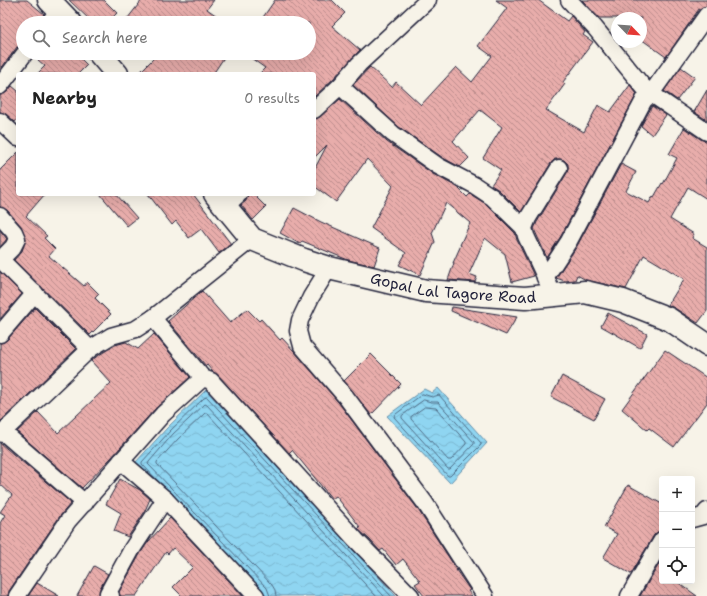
<!DOCTYPE html>
<html lang="en">
<head>
<meta charset="utf-8">
<style>
  body { margin:0; font-family:"Shantell Sans",sans-serif; background:#f6f6f6; color:#222 }
  .controls { position:absolute; right:12px; bottom:12px; display:grid; overflow:hidden; border-radius:4px; box-shadow:0 4px 16px #0002 }
  .controls button { width:36px; height:36px; display:grid; place-items:center; padding:0; border:0; border-bottom:1px solid #e0e0e0; background:#fff; color:#222; font:20px sans-serif }
  .compass { position:absolute; left:611px; top:12px; width:36px; height:36px; border-radius:50%; background:#fff; box-shadow:0 4px 16px #0002; rotate:115deg }
  .list { margin:0; padding:0; list-style:none }
  h2 { display:flex; justify-content:space-between; align-items:center; height:52px; margin:0; padding:0 16px; font-size:17px }
  h2 small { font-size:13px; font-weight:400; color:#767676 }
  .icon { flex:none; width:22px; height:22px; fill:none; stroke:currentColor; stroke-width:2; stroke-linecap:round; stroke-linejoin:round }
  .map { position:relative; flex:none; width:707px; height:596px; overflow:hidden }
  .search { position:absolute; background:#fff; box-shadow:0 4px 16px #0002; left:16px; top:16px; width:300px; height:44px; display:flex; align-items:center; gap:10px; box-sizing:border-box; padding:0 14px; border-radius:22px; color:#767676; font-size:15px }
  .panel { position:absolute; background:#fff; box-shadow:0 4px 16px #0002; left:16px; top:72px; width:300px; height:124px; border-radius:4px }
  .map>svg:first-child { display:block }
  .water { fill:url(#water-waves); stroke:#638da8 }
  .lines { fill:none; stroke-linecap:round; stroke-linejoin:round }
  .shore { stroke:#4e6a84; stroke-width:1 }
  .building { fill:url(#building-back-hatch); stroke:#22223b }
  .street-casing { stroke:#22223b; stroke-width:19 }
  .secondary-casing { stroke:#22223b; stroke-width:25 }
  .street { stroke:#f7f3e8; stroke-width:16 }
  .secondary { stroke:#f7f3e8; stroke-width:22 }
  .labels { text-anchor:middle; dominant-baseline:central; stroke-width:3.5; stroke-linejoin:round; paint-order:stroke }
  .street-label { font-size:15px; fill:#22223b; stroke:#f7f3e8 }
</style>
</head>
<body>
<div class="map">
<svg width="707" height="596" viewBox="0 0 707 596">
  <defs>
    <pattern id="water-waves" width="16" height="10" patternUnits="userSpaceOnUse"><rect width="16" height="10" fill="#8fd5f1"/><path d="M0 5q4-4 8 0t8 0" fill="none" stroke="#7bb7d0"/></pattern>
    <pattern id="building-back-hatch" width="6" height="6" patternUnits="userSpaceOnUse"><rect width="6" height="6" fill="#e8adab"/><path d="M-1 5l2 2M0 0l6 6M5-1l2 2" fill="none" stroke="#bc8c8c"/></pattern>
  </defs>
  <rect width="100%" height="100%" fill="#f7f3e8"/>
  <filter id="ink" filterUnits="userSpaceOnUse"><feTurbulence type="fractalNoise" baseFrequency=".025" numOctaves="2"/><feDisplacementMap in="SourceGraphic" scale="8" xChannelSelector="R" yChannelSelector="G"/><feConvolveMatrix kernelMatrix="1 2 1 2 8 2 1 2 1" color-interpolation-filters="sRGB"/></filter>
  <g filter="url(#ink)">
    <g class="water">
      <polygon points="438,388 487,443 450,483 387,416 424,389 432,393"/>
      <polygon points="206,390 396,596 262,596 135,463 167,428"/>
    </g>
    <g class="lines">
      <g class="shore">
        <polygon points="423,394 432,397 439,395 481,443 481,445 450,476 448,476 394,417 395,415"/>
        <polygon points="424,400 431,402 438,402 474,442 474,444 450,469 448,469 402,418 402,416"/>
        <polygon points="425,407 436,408 466,442 466,444 451,460 448,460 411,419 411,417"/>
        <polyline points="158,481 142,464 142,462 170,431 204,398 207,397 391,596"/>
        <polyline points="270,596 267,588 148,464 149,462 173,434 205,404 207,405 384,596"/>
        <polyline points="276,596 275,590 272,585 157,464 157,462 178,439 205,413 207,413 376,596"/>
      </g>
    </g>
    <g class="building">
      <polygon points="0,0 27,0 44,14 39,23 23,23 23,44 17,47 0,70"/>
      <polygon points="69,0 104,0 117,13 107,23 93,23"/>
      <polygon points="142,0 214,0 207,9 227,23 124,23"/>
      <polygon points="275,0 332,0 345,13 332,26 360,50 333,79 314,97 314,74 259,74 265,68 244,53 309,53 309,23 259,23"/>
      <polygon points="496,0 538,0 567,21 571,16 585,32 583,35 593,42 563,82 565,84 546,110 584,132 598,105 610,112 630,85 637,94 561,236 547,258 534,229 537,222 567,173 568,168 568,164 564,160 559,159 555,159 551,163 521,212 499,190 491,185 501,170 483,158 502,127 480,110 453,141 469,158 460,167 443,158 399,127 353,85 370,67 392,87 396,82 421,105 456,67 472,82 492,56 478,46 507,8"/>
      <polygon points="582,0 707,0 707,6 703,7 699,9 666,57 641,39 641,18 599,18"/>
      <polygon points="46,53 75,53 87,65 78,74 37,74 45,66 38,60"/>
      <polygon points="159,53 227,53 213,74 138,74"/>
      <polygon points="681,67 695,77 677,100 664,91"/>
      <polygon points="12,86 18,91 18,118 15,122 6,114 0,112 0,95 7,92"/>
      <polygon points="707,90 707,120 694,112"/>
      <polygon points="340,99 387,142 433,174 457,187 467,197 470,194 486,204 515,233 517,240 534,276 512,282 505,254 485,238 469,274 477,277 475,282 448,280 454,263 453,263 461,245 460,245 470,223 446,203 432,233 435,242 420,275 399,265 406,253 371,228 393,186 367,159 336,202 314,186 314,170 327,145 314,158 314,119 320,117"/>
      <polygon points="652,106 666,115 652,135 641,126"/>
      <polygon points="684,128 702,140 707,141 707,199 688,187 670,219 694,234 692,238 707,247 707,311 698,323 676,309 668,305 684,279 644,255 626,289 586,280 577,275 575,280 565,281 556,278 577,246 621,164 636,172 626,191 649,203 653,196 654,197 662,183 663,184 677,158 669,154"/>
      <polygon points="18,152 18,194 45,194 26,216 47,236 44,238 55,249 49,256 84,286 87,282 99,294 95,298 111,314 90,335 14,260 22,251 26,239 21,226 7,210 0,207 0,170"/>
      <polygon points="100,194 116,194 137,218 127,226"/>
      <polygon points="148,194 193,194 231,244 219,253 201,229 189,238 176,221 172,225"/>
      <polygon points="248,194 253,194 266,207 253,220 241,205 246,201"/>
      <polygon points="294,208 321,222 380,248 374,266 348,260 302,241 300,244 280,233"/>
      <polygon points="0,230 7,239 0,247"/>
      <polygon points="0,272 22,294 0,319"/>
      <polygon points="202,291 230,323 247,309 259,321 261,319 280,340 282,338 294,351 339,403 417,508 457,570 456,570 470,590 468,591 472,596 424,596 415,584 420,581 403,559 396,565 383,549 380,551 370,540 358,529 360,527 336,496 332,499 292,450 289,453 218,375 212,371 207,365 206,366 168,321"/>
      <polygon points="452,307 517,317 506,335 451,311"/>
      <polygon points="35,308 76,349 0,422 0,343 7,340"/>
      <polygon points="608,313 647,334 640,348 601,326"/>
      <polygon points="154,334 190,377 156,408 111,458 82,488 17,432 38,412 58,433 111,383 91,361 96,357 115,345 126,342 138,349"/>
      <polygon points="665,350 707,378 707,403 674,447 649,428 647,430 622,409"/>
      <polygon points="371,354 401,384 371,415 344,381"/>
      <polygon points="562,376 605,399 594,419 551,397"/>
      <polygon points="0,443 71,503 60,516 9,591 8,596 0,596 0,523 5,515 0,512 12,495 0,484"/>
      <polygon points="120,479 140,490 150,499 144,513 128,537 114,531 121,513 106,504"/>
      <polygon points="628,485 662,504 662,531 658,532 654,535 631,574 603,558 617,534 604,527"/>
      <polygon points="170,518 243,596 182,596 173,587 193,567 173,548 168,554 166,552 136,596 120,596 119,592 140,554 148,542"/>
      <polygon points="662,559 662,581 676,581 697,596 640,596"/>
      <polygon points="94,566 108,574 100,588 99,596 77,596"/>
      <polygon points="37,583 59,596 28,596"/>
    </g>
    <g class="lines">
      <defs>
        <g id="street">
          <polyline points="569,0 595,28 650,95 707,15"/>
          <polyline points="49,23 59,10"/>
          <polyline points="0,86 25,53"/>
          <polyline points="340,86 393,134 438,166 474,185 492,197 524,228"/>
          <polyline points="314,110 340,86 359,64 428,0"/>
          <polyline points="0,121 18,138"/>
          <polyline points="225,207 239,194"/>
          <polyline points="0,216 14,232 17,239 13,247 0,260"/>
          <polyline points="1,260 90,349"/>
          <polyline points="329,268 311,297 300,320 298,331 302,346 346,397 425,503 485,596"/>
          <polyline points="545,278 569,241 644,100 650,95 656,97 707,132"/>
          <polyline points="549,285 526,236 524,228 528,218 559,168"/>
          <polyline points="153,318 203,378"/>
          <polyline points="0,334 35,293"/>
          <polyline points="0,432 3,434 3,432 85,503"/>
          <polyline points="3,432 90,349 111,336 136,329 153,318 252,239"/>
          <polyline points="121,461 165,499 256,596"/>
          <polyline points="692,519 703,516 707,511"/>
          <polyline points="17,596 68,521 163,414 203,378 211,381 356,540 411,596"/>
          <polyline points="111,596 108,593 132,549 165,499"/>
          <polyline points="629,596 662,540"/>
        </g>
        <g id="secondary">
          <polyline points="49,0 71,23"/>
          <polyline points="99,53 117,74"/>
          <path id="s1" d="M215,194L252,239L304,260L329,268L426,291L525,298L585,292L623,301L669,319L707,345"/>
        </g>
      </defs>
      <use href="#street" class="street-casing"/>
      <use href="#secondary" class="secondary-casing"/>
      <use href="#street" class="street"/>
      <use href="#secondary" class="secondary"/>
    </g>
  </g>
  <g class="labels">
    <g class="street-label">
      <text stroke="none"><textPath href="#s1" startOffset="267">Gopal Lal Tagore Road</textPath></text>
    </g>
  </g>
</svg>
<div class="controls">
<button>+</button>
<button>−</button>
<button><svg class="icon" aria-label="locate" viewBox="0 0 24 24"><circle cx="12" cy="12" r="6"/><path d="M12 2v4M12 18v4M2 12h4M18 12h4"/></svg></button>
</div>
<svg class="compass" viewBox="-18 -18 36 36"><path d="M0-13l5 13h-10z" fill="#e53935"/><path d="M0 13l5-13h-10z" fill="#767676"/></svg>
<div class="search"><svg class="icon" aria-label="search" viewBox="0 0 24 24"><circle cx="10" cy="10" r="6"/><path d="M15 15l6 6"/></svg>Search here</div>
<section class="panel">
<h2>Nearby<small>0 results</small></h2>
<ul class="list">
</ul>
</section>
</div>
</body>
</html>
